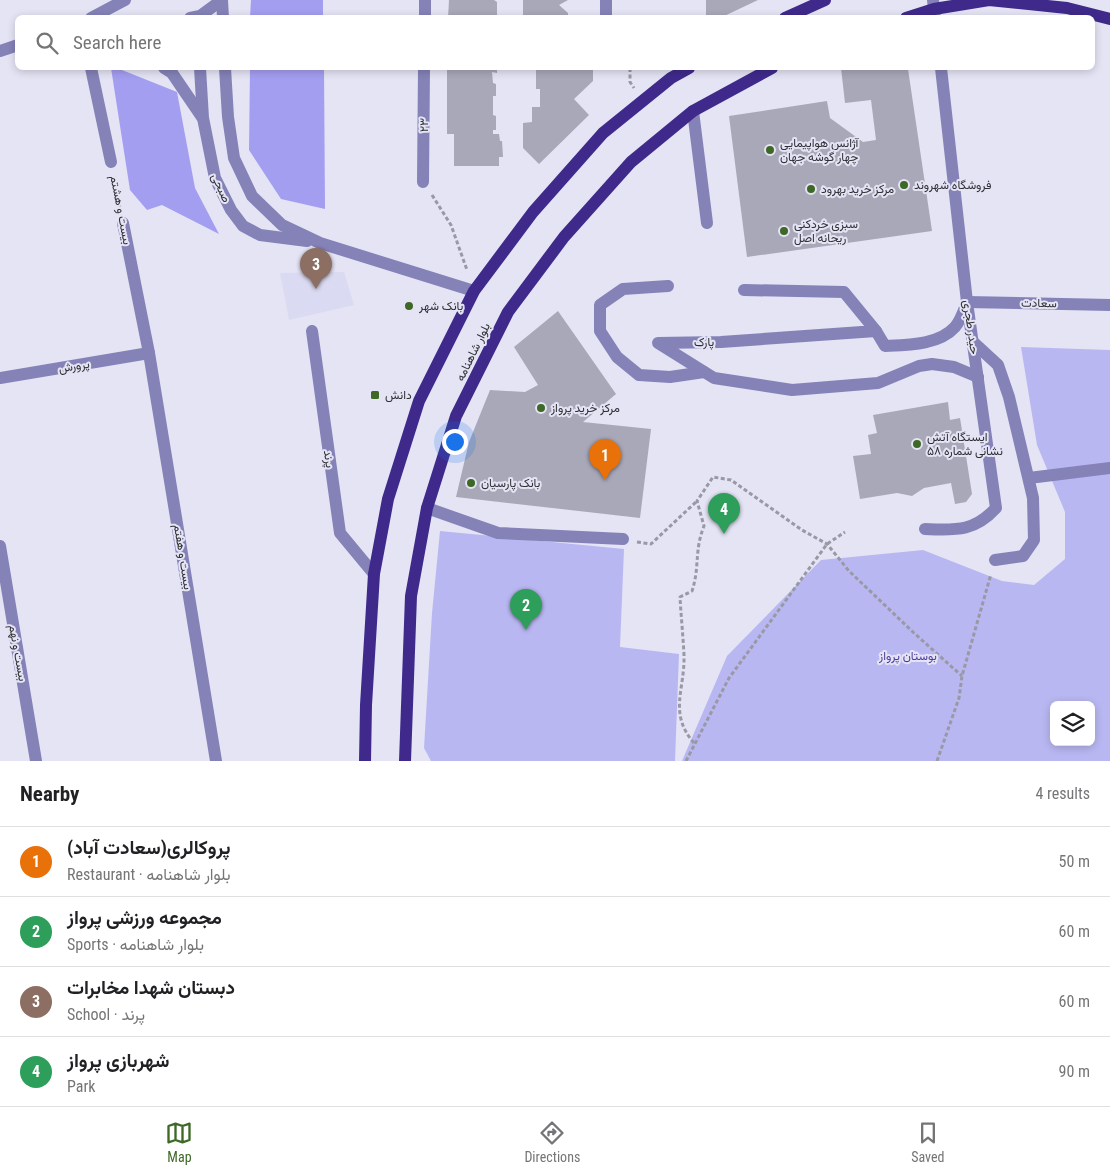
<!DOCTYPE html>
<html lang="en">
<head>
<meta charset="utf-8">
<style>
  body { margin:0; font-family:"Roboto Condensed",Vazirmatn,sans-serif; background:#f6f6f6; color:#202124 }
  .controls { position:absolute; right:15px; bottom:15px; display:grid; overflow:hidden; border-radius:8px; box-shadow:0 2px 8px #0003 }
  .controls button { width:45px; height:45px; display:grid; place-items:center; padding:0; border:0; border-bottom:1px solid #e0e0e0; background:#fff; color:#202124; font:25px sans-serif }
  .you { position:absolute; left:454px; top:441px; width:18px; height:18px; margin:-12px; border:4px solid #fff; border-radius:50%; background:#1a73e8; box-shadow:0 0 0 8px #1a73e833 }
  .badge { display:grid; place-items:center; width:32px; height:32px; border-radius:50%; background:#3d6826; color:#fff; font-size:16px; font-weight:700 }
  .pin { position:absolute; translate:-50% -41px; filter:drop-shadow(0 1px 2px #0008) }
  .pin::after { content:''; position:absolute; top:26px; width:18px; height:15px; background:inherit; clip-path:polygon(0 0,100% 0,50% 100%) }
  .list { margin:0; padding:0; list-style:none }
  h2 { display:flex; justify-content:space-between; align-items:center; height:65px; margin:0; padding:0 20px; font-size:21px }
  h2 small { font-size:16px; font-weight:400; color:#757577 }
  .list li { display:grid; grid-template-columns:32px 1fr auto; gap:15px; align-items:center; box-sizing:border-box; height:70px; padding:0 20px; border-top:1px solid #e0e0e0 }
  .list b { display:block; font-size:19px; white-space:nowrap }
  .list p { margin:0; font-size:16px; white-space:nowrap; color:#757577 }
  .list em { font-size:16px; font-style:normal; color:#757577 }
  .icon { flex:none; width:28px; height:28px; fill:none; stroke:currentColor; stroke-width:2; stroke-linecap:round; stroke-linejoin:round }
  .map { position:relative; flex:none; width:1110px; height:761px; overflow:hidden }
  .search { position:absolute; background:#fff; box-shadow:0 2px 8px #0003; left:15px; right:15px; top:15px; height:55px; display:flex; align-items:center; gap:12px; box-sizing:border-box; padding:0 18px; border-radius:8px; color:#757577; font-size:19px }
  .sheet { height:345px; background:#fff }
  nav { display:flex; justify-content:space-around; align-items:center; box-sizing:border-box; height:70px; border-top:1px solid #e0e0e0; background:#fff; font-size:14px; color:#757577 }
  nav a { display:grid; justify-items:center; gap:2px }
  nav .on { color:#3d6826 }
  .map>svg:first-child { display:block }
  .built { fill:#dbdaf3 }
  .green { fill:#b9b7f1; fill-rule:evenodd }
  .forest { fill:#a49ef1 }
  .building { fill:#a9a8b9 }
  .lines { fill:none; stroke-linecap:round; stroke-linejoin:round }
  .path { stroke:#9999a5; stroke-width:3; stroke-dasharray:4 2.5; stroke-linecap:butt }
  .minor { stroke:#8582b8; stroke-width:12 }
  .major { stroke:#3f2a8b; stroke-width:12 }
  .poi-dot { fill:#3d6826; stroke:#e4e4f5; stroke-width:2 }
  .labels { text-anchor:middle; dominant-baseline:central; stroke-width:4; stroke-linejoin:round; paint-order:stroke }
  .street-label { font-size:12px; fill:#2f2f35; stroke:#e4e4f5 }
  .poi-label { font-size:12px; fill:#2f2f35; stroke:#e4e4f5; text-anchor:start }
  .park-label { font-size:12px; fill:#4d3c9b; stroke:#e4e4f5 }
</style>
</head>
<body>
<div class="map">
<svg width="1110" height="761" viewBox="0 0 1110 761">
  <rect width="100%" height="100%" fill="#e4e4f5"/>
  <polygon class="built" points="344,272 354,305 289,320 280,273"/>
  <g class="green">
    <path d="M1021,347L1110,350V761H682L727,656L821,560L923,550L1002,581L1034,585L1065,559V512L1037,445ZM1054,705H1091V742H1054Z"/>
    <polygon points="440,531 624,549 620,647 679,654 675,761 431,761 424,748 432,613"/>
  </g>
  <g class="forest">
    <polygon points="251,0 323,0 323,17 250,17"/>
    <polygon points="111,68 117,68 177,92 195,188 219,234 162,205 147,210 130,190"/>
    <polygon points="250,68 324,68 325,209 281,199 249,150"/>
  </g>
  <g class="building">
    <polygon points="449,0 494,0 497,2 497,15 494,15 494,18 448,18"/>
    <polygon points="523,0 568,0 559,5 568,13 568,18 523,18"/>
    <polygon points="706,0 758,0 720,18 706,18"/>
    <polygon points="447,68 497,68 497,73 492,72 493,83 496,84 496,96 493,96 493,115 496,116 496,130 493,130 493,134 499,134 500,141 502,141 503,157 499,157 499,166 454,166 454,134 447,134"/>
    <polygon points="536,68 593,68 593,81 574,99 589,115 539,164 523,148 523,123 532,122 532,107 540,107 540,89 536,89"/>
    <polygon points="841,68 908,69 932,231 747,257 729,116 827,101 830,118 863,142 876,140 871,100 845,103"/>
    <polygon points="558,311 616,394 583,422 651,429 640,518 456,497 469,442 490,390 525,392 538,385 514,347"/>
    <polygon points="948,402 950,420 960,418 972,494 966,502 955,504 951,483 924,488 912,496 897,493 860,499 853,456 871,454 868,435 877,433 873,415"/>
  </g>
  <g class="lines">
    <g class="path">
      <polyline points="630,68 630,82 634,88"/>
      <polyline points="114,177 120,208"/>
      <polyline points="432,195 451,225 467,270"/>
      <polyline points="637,542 651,544 697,501"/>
      <path d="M694,743C668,713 685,690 684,655C683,635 681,616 680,597L692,591C700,567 694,551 704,526L697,501L713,477L731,480L802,530L827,544L849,571L914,633L962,676"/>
      <polyline points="686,761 729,678 827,544 845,532"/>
      <polyline points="937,761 959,698 962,676 991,574"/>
    </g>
    <g class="minor">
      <polyline points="222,0 223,18"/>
      <polyline points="933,0 935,18"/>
      <polyline points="91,18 125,0"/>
      <polyline points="190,18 200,16 222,0"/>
      <polyline points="425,18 425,0"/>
      <polyline points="606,18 606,0"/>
      <polyline points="0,51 18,45"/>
      <polyline points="91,68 111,162"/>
      <polyline points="164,68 172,73 202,117"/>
      <polyline points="200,68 203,118 215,178 231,210 243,226 260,235 307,241"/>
      <polyline points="225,68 228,117 234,158 252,196 282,225 320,243 474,291"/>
      <polyline points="693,111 707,223"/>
      <polyline points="423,182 424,68"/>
      <polyline points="123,223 149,353 216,761"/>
      <polyline points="668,286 623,289 600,305 600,331 617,357 639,375 670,377 704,372"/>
      <polyline points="744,290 844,292 876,331 721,342 658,343 714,378 792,390 878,383 919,366 932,364 954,367 978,377"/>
      <polyline points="967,302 1110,305"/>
      <polyline points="312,331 340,533 374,574"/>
      <path d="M876,331L885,346C908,345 939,345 955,327C961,320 964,310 967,302"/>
      <polyline points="973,342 998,365 1009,397 1033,498 1034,540 1023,556 995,560"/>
      <polyline points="0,378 149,353"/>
      <polyline points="1029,478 1110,468"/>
      <polyline points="427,508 498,533 623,539"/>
      <path d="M925,529C956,530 974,532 996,508L967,302L941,68"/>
      <polyline points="0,546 36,761"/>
    </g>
    <g class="major">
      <polyline points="785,18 825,0"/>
      <polyline points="906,18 934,9 989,0 1067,8 1110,19"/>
      <polyline points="365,761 366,705 374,574 388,499 419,401 474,291 533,212 603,133 671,78 689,68"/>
      <polyline points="405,761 411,596 427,508 456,416 508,312 564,237 631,162 693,111 772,68"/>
    </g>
  </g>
  <g class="poi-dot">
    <circle cx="770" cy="150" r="5"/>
    <circle cx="904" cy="185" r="5"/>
    <circle cx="811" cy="189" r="5"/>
    <circle cx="784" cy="231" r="5"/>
    <circle cx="409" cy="306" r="5"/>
    <rect x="370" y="390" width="10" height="10" rx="2.5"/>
    <circle cx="541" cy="408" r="5"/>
    <circle cx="917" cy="444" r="5"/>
    <circle cx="471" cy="483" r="5"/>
  </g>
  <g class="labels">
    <g class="street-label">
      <text transform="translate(424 125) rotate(-89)">۲۳</text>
      <text transform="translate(221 188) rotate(66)">صبحی</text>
      <text transform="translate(121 210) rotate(79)">بیست و هشتم</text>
      <text transform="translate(1039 303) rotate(1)">سعادت</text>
      <text transform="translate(971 327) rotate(82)">حیدر طجری</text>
      <text transform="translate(704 342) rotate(-1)">پارک</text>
      <text transform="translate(473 352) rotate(-64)">بلوار شاهنامه</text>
      <text transform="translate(74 366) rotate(-9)">پرورش</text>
      <text transform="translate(329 459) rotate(82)">پرند</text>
      <text transform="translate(183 557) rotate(81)">بیست و هفتم</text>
      <text transform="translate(18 653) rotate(80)">بیست و نهم</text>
    </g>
    <g class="poi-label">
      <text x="780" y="143">آژانس هواپیمایی<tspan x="780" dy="14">چهار گوشه جهان</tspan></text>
      <text x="914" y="185">فروشگاه شهروند</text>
      <text x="821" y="189">مرکز خرید بهرود</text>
      <text x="794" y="224">سبزی خردکنی<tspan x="794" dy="14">ریحانه اصل</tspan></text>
      <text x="419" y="306">بانک شهر</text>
      <text x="385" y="395">دانش</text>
      <text x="551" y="408">مرکز خرید پرواز</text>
      <text x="927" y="437">ایستگاه آتش<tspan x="927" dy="14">نشانی شماره ۵۸</tspan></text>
      <text x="481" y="483">بانک پارسیان</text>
    </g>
    <g class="park-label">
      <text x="908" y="656">بوستان پرواز</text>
    </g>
  </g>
</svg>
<div class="controls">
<button><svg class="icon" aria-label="layers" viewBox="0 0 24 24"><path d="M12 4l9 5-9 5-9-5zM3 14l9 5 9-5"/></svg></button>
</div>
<div class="you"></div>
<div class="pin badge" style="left:605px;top:480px;background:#e8710a">1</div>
<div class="pin badge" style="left:526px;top:630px;background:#2e9e5b">2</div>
<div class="pin badge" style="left:316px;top:289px;background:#8d6e63">3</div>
<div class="pin badge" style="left:724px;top:534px;background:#2e9e5b">4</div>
<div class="search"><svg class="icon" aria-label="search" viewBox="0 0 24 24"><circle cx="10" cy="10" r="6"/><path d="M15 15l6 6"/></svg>Search here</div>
</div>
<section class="sheet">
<h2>Nearby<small>4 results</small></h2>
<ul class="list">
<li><span class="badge" style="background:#e8710a">1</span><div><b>پروکالری(سعادت آباد)</b><p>Restaurant · بلوار شاهنامه</p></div><em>50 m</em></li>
<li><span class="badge" style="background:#2e9e5b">2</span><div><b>مجموعه ورزشی پرواز</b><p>Sports · بلوار شاهنامه</p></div><em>60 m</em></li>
<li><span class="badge" style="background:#8d6e63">3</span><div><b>دبستان شهدا مخابرات</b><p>School · پرند</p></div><em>60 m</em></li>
<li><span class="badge" style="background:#2e9e5b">4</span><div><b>شهربازی پرواز</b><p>Park</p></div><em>90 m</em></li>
</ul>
</section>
<nav>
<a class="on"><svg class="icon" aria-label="map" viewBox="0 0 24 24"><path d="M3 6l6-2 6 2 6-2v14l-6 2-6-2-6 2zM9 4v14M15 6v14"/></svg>Map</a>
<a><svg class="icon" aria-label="directions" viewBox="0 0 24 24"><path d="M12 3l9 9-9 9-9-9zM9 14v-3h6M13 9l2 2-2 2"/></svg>Directions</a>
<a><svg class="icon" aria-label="saved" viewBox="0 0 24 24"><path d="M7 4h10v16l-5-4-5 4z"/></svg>Saved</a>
</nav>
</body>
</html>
